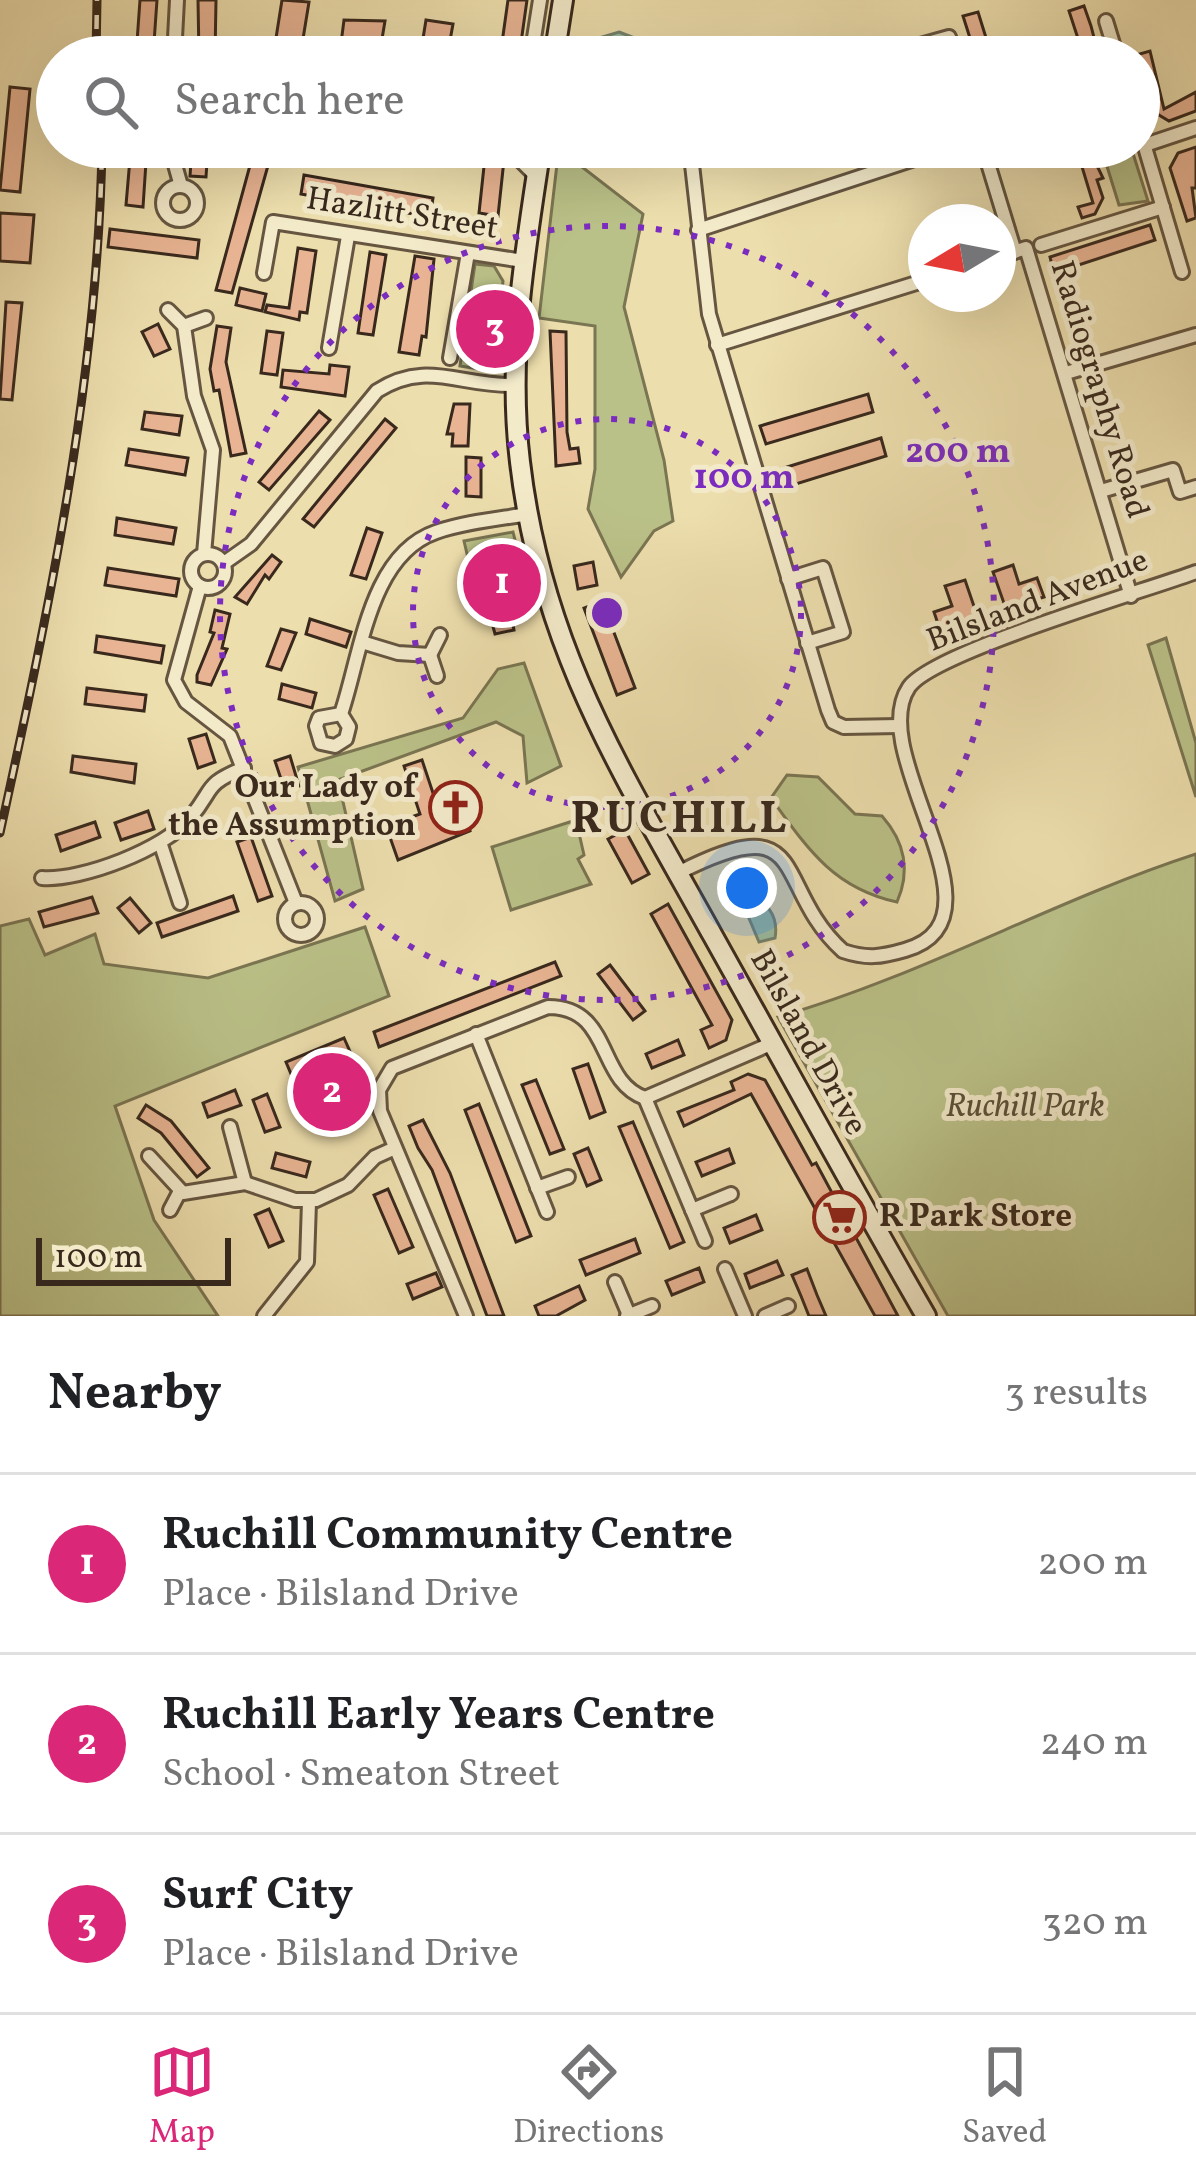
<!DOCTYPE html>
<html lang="en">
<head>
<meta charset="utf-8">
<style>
  body { margin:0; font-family:Vollkorn,serif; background:#f6f6f6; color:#202124 }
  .compass { position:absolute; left:908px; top:204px; width:108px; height:108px; border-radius:50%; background:#fff; box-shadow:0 12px 48px #0002; rotate:260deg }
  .scale { position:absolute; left:36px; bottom:30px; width:195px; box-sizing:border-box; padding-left:12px; border:6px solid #39291d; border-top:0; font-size:33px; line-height:42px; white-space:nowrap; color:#39291d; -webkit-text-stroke:9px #f3eaca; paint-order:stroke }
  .you { position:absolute; left:747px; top:888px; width:42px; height:42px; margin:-30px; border:9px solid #fff; border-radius:50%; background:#1a73e8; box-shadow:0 0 0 18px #1a73e833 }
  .badge { display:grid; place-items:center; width:78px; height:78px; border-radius:50%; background:#db2777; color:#fff; font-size:39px; font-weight:700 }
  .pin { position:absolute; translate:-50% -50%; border:6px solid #fff; box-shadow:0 3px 12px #0006 }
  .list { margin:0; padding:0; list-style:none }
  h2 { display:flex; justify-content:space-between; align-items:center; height:156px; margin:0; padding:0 48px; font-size:51px }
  h2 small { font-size:39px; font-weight:400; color:#757577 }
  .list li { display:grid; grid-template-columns:78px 1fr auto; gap:36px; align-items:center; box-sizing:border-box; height:180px; padding:0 48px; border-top:3px solid #e0e0e0 }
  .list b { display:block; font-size:45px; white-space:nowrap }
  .list p { margin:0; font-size:39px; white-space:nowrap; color:#757577 }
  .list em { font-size:39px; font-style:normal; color:#757577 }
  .icon { flex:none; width:66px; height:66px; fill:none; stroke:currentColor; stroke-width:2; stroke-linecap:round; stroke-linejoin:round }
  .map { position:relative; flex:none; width:1196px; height:1316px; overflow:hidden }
  .search { position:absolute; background:#fff; box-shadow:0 12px 48px #0002; left:36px; right:36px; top:36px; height:132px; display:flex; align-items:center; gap:30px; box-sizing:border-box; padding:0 42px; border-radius:66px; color:#757577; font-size:45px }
  .sheet { height:696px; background:#fff }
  nav { display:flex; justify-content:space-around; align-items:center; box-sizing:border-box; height:168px; border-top:3px solid #e0e0e0; background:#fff; font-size:33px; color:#757577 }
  nav a { display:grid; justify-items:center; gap:6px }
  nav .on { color:#db2777 }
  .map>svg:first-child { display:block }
  .green { fill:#bac188; stroke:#7a7552; stroke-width:3 }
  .water { fill:#9abda4; stroke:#73826e; stroke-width:3 }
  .building { fill:#e8b493; stroke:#39291d; stroke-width:3 }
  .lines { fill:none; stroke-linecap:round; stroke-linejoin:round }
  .street-casing { stroke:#665641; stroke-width:18 }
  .secondary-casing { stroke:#39291d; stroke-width:24 }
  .street { stroke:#f3eaca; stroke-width:12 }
  .secondary { stroke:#f3eaca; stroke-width:18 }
  .rail-casing { stroke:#39291d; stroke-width:9 }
  .rail { stroke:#f3eaca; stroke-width:4.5; stroke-dasharray:14; stroke-linecap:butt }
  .ring { fill:none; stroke:#7b2cbf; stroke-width:6; stroke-dasharray:6 12 }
  .labels { text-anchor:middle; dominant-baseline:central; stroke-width:10; stroke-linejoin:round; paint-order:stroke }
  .street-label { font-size:33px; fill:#39291d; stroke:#f3eaca }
  .poi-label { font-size:33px; font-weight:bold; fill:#39291d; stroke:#f3eaca; text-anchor:end }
  .park-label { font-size:33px; font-style:italic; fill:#594f38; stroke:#f3eaca }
  .district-label { font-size:45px; font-weight:bold; letter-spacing:3px; fill:#39291d; stroke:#f3eaca }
  .centre { fill:#7b2cbf; stroke:#f3eaca; stroke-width:6 }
  .ring-label { font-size:36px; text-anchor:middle; font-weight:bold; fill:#7b2cbf; stroke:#f3eaca; stroke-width:10; stroke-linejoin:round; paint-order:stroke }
</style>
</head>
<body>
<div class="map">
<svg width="1196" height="1316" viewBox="0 0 1196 1316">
  <rect width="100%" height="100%" fill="#eddead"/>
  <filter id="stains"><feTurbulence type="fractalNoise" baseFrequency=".00167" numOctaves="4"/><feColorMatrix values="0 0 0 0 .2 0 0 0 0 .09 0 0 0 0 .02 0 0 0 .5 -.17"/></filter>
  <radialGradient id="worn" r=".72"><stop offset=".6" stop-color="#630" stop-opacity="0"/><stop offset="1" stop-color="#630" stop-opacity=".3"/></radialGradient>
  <g class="green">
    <polygon points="559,147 574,147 573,160 643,214 624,307 664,460 673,521 654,531 621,577 588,509 595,469 595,326 539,318"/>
    <polygon points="1101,147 1131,147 1148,201 1119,205"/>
    <polygon points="475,264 494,266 503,281 494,365 485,370 460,366"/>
    <polygon points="513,532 516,544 491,550 478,570 485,604 479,605 464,541"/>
    <polygon points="1166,638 1196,743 1196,797 1148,645"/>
    <polygon points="524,663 561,766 527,783 523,736 496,722 338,780 363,889 335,901 298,767 463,718 498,669"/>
    <path d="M787,775L818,777L855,814L882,816C904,841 911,870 897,902C833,888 807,848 771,798Z"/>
    <polygon points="576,820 584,855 578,859 591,884 511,910 492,847"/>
    <path d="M1196,854V1316H948L778,1017C922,976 1054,900 1196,854Z"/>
    <polygon points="29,919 45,955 95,934 104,964 208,978 365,927 389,996 115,1106 154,1220 218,1316 0,1316 0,926"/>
  </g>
  <g class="water">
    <polygon points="619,32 640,40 641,57 593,57 599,38"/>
    <path d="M746,894C766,899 779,916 775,938L759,942L740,897Z"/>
  </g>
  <g class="building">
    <polygon points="140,0 157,0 153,57 136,56"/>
    <polygon points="198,0 216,0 215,57 199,57"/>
    <polygon points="282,0 309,2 302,45 340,51 344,20 385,21 379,57 273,57"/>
    <polygon points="508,0 527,0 519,57 500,57"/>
    <polygon points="1084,6 1091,26 1099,57 1084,57 1069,11"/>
    <polygon points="978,12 992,57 976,57 963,16"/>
    <polygon points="426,20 453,24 447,57 420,57"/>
    <polygon points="1150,51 1164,109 1196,92 1196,111 1169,121 1154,112 1136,55"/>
    <polygon points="10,87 30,89 20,192 0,190"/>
    <polygon points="131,147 147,147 143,207 126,205"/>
    <polygon points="192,147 208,147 206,177 190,176"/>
    <polygon points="1076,147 1088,147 1103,178 1097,180 1103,198 1095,214 1082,218 1078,207 1093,203"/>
    <polygon points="1196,147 1196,188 1192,188 1196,218 1187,221 1170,168 1178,153"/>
    <polygon points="485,157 504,160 498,216 479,213"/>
    <polygon points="252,158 269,162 232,293 216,290"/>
    <polygon points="304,175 433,198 430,217 301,194"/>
    <polygon points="0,213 34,215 30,263 0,261"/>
    <polygon points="1150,225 1155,240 1054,273 1050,257"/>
    <polygon points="110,229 199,240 197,258 108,247"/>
    <polygon points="298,248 316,251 307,313 300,312 299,320 265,312 267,305 289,308"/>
    <polygon points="370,252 386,255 373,335 358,333"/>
    <polygon points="415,256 434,259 426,337 422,336 419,355 399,352"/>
    <polygon points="240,288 266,294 262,311 236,305"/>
    <polygon points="6,302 22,303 12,400 0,399"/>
    <polygon points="158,324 170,349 154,356 142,332"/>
    <polygon points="217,326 231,328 226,362 246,453 231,456 219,390 214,391 210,369"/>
    <polygon points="267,331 283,333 277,375 261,373"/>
    <polygon points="550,331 566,332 567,432 570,449 578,448 580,463 556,466"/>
    <polygon points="330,365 349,367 345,396 281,387 283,370 329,374"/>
    <polygon points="868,394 873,412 766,444 760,426"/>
    <polygon points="454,404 470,404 468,446 452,446 453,434 447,434"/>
    <polygon points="319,411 330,420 269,490 259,482"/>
    <polygon points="145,412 182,416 179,435 142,429"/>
    <polygon points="385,419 396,428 314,527 303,519"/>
    <polygon points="881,438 886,456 780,489 774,471"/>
    <polygon points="129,449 188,458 185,475 126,465"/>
    <polygon points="466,457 481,458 481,497 466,496"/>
    <polygon points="117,518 176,528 173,544 115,535"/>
    <polygon points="367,528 382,533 366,579 351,575"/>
    <polygon points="516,544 527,595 508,599 514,630 495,634 478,570 491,550"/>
    <polygon points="272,555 281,562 269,579 265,575 247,604 235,597"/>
    <polygon points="593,562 597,585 578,589 574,566"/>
    <polygon points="1013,565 1019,584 1037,578 1044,597 1006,609 993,572"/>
    <polygon points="108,568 179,579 176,596 105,585"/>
    <polygon points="965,580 978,618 940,630 934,612 952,606 945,586"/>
    <polygon points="602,601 635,688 617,695 584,608"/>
    <polygon points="215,610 230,614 222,648 227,649 211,685 197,682 197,675 214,633 210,632"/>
    <polygon points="310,619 351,632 346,647 306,634"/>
    <polygon points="281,629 296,633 281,670 267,666"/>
    <polygon points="97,636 164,646 161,663 95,652"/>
    <polygon points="282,684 316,693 312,708 279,699"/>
    <polygon points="87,688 146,695 144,711 85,704"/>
    <polygon points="206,734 215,762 198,768 189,739"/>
    <polygon points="73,756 136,764 134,783 71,772"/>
    <polygon points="290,756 299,786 285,791 275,761"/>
    <polygon points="422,760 439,811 461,803 470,831 398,860 386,826 420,814 404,766"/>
    <polygon points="148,811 154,829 121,840 115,823"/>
    <polygon points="95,822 100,837 61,851 56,835"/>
    <polygon points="625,830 649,874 632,883 608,839"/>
    <polygon points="251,837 272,896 258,901 237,842"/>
    <polygon points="233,896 238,911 162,937 157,923"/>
    <polygon points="92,897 98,913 44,927 39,912"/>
    <polygon points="130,898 151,923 139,933 118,908"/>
    <polygon points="668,904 732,1020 726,1040 709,1048 701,1030 712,1025 651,914"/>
    <polygon points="555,962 561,976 379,1047 374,1032"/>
    <polygon points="610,965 645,1011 633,1020 598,974"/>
    <polygon points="344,1038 356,1065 326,1078 338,1107 310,1119 286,1062"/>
    <polygon points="678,1040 684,1055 652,1068 646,1054"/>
    <polygon points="588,1064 605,1112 590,1118 573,1069"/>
    <polygon points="748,1074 765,1080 812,1165 816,1163 898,1316 875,1316 751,1094 684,1126 678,1112 734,1090 731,1082"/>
    <polygon points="536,1080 564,1149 550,1154 522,1085"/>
    <polygon points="235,1090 241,1105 208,1117 203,1103"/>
    <polygon points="267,1094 280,1127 265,1132 253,1100"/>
    <polygon points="479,1104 531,1236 516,1242 465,1110"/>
    <polygon points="146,1105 171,1121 209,1168 197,1177 161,1133 138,1118"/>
    <polygon points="423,1120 450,1173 504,1316 487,1316 432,1170 418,1148 409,1126"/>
    <polygon points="633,1122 684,1242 670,1248 619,1127"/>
    <polygon points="588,1148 601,1180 587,1186 574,1154"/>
    <polygon points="729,1149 734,1163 702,1176 696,1162"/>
    <polygon points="276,1153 310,1162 306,1177 272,1168"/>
    <polygon points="388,1189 413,1247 399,1253 374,1195"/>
    <polygon points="269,1209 283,1241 269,1247 255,1215"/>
    <polygon points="756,1215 762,1230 730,1243 724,1228"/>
    <polygon points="635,1239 640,1253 586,1275 580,1260"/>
    <polygon points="777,1261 783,1275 750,1288 745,1274"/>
    <polygon points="699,1268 704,1282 672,1295 666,1281"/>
    <polygon points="807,1269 817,1295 826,1316 809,1316 801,1296 792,1275"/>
    <polygon points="436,1273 442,1287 413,1299 407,1284"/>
    <polygon points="579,1286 585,1300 556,1316 539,1316 535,1306"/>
  </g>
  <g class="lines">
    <defs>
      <g id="street">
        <polyline points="1106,21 1117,57"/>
        <polyline points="174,57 177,0"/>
        <polyline points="531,57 540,0"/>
        <polyline points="877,57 949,37 955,57"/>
        <polyline points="1139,127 1182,272"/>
        <polyline points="1145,145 1196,128"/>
        <polyline points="170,147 181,186"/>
        <polyline points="517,147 516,156 536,176"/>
        <polyline points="690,147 709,314 828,710 833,722 844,727 899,726"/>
        <polyline points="983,147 1015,252"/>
        <circle cx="180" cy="203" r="17"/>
        <polyline points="698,230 951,147"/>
        <polyline points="1041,245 1163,207"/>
        <polyline points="998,257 1026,248 1131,596"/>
        <polyline points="264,273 273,222 523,261"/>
        <polyline points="168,310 184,326 194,396 213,450 204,554"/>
        <polyline points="184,326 206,318"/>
        <polyline points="717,345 926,280"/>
        <polyline points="329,348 348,236"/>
        <polyline points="450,358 468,253"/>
        <polyline points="1066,373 1196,335"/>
        <polyline points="1101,491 1173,470 1180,492 1196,487"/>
        <circle cx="208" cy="571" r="17"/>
        <path d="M224,563L251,544L377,391C427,359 461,387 515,385"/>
        <polyline points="788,579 823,568 843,632 807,643"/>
        <polyline points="200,586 174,680 186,702 230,736 296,903"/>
        <polyline points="365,643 398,653 430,655 440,635"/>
        <polyline points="430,655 437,676"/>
        <path d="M341,714L319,718L316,726L321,743L335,746L346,739L349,727L341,714C361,656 369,555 436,532C465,522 498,519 528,514"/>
        <polyline points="161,845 180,903"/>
        <path d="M678,873C813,804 771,886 843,951C867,959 881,957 905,950C1014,919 863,755 909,687C933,652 1145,591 1196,572"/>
        <path d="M42,878C81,881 165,849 190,818C215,789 202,785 244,768"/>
        <circle cx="301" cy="919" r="16"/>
        <polyline points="476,1034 547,1212"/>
        <polyline points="645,1098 705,1241"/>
        <polyline points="230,1127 245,1183"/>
        <polyline points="149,1156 183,1193 245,1183 295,1200 316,1200 348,1185 375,1157 395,1148"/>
        <polyline points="537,1188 568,1177"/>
        <polyline points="170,1210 180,1191"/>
        <polyline points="692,1210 731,1194"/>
        <polyline points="725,1269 745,1316"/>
        <polyline points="615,1282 629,1315"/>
        <polyline points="264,1316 307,1262 309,1202"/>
        <path d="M466,1316L380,1111L379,1090L392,1068L548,1007C613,1007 596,1081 645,1098L773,1043"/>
        <polyline points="627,1316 652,1306"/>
        <polyline points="765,1316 788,1306"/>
      </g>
      <g id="secondary">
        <polyline points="554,57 563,0"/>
        <path d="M541,147C525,252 507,355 520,462C542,651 624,775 713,936C784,1063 853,1190 926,1316"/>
      </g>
    </defs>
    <use href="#street" class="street-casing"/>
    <use href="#secondary" class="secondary-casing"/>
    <use href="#street" class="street"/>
    <use href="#secondary" class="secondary"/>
    <defs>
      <g id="rail">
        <polyline points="96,57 97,0"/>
        <path d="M0,833C49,608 98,378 102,147"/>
      </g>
    </defs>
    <use href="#rail" class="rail-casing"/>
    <use href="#rail" class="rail"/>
  </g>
  <g class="ring">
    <circle cx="607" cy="613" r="194"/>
    <circle cx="607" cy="613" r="387"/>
  </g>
  <defs>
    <symbol id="church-ring" viewBox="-11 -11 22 22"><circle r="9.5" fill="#f3eaca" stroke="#8f2418" stroke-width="1.5"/><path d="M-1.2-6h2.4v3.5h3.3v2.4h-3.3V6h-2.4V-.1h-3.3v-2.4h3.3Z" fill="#8f2418"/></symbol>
    <symbol id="supermarket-ring" viewBox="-11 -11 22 22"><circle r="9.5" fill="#f3eaca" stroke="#8f2418" stroke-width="1.5"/><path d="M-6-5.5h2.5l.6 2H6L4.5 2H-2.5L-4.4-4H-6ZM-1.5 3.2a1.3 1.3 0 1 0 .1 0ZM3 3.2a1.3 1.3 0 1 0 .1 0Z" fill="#8f2418"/></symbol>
  </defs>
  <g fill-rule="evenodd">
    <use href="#church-ring" x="426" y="778" width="59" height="59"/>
    <use href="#supermarket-ring" x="810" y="1188" width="59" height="59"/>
  </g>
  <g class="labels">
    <g class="street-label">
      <text transform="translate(402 215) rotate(9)">Hazlitt Street</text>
      <text transform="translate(1098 390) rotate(73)">Radiography Road</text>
      <text transform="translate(1038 602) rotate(-21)">Bilsland Avenue</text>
      <text transform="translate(807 1043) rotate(61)">Bilsland Drive</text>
    </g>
    <g class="poi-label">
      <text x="416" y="789">Our Lady of<tspan x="416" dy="38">the Assumption</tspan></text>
      <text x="879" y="1218" text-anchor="start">R Park Store</text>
    </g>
    <g class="park-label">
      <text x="1025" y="1108">Ruchill Park</text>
    </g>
    <g class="district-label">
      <text x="680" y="820">RUCHILL</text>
    </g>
  </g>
  <circle cx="607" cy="613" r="18" class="centre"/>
  <g class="ring-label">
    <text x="958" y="462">200 m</text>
    <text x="744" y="488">100 m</text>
  </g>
  <rect width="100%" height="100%" filter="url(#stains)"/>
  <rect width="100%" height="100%" fill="url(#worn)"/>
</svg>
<svg class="compass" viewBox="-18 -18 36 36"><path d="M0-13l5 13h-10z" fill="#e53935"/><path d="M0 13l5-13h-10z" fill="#757577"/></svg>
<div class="scale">100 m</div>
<div class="you"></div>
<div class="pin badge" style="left:502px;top:583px">1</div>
<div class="pin badge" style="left:332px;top:1092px">2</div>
<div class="pin badge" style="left:495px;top:329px">3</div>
<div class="search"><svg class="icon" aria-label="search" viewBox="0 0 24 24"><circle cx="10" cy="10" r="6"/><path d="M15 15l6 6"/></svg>Search here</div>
</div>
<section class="sheet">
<h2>Nearby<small>3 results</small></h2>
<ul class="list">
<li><span class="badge">1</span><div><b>Ruchill Community Centre</b><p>Place · Bilsland Drive</p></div><em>200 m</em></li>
<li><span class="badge">2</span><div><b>Ruchill Early Years Centre</b><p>School · Smeaton Street</p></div><em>240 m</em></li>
<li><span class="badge">3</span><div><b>Surf City</b><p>Place · Bilsland Drive</p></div><em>320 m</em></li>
</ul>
</section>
<nav>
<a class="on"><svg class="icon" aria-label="map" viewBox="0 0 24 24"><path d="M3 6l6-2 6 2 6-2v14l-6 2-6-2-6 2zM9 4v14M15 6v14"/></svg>Map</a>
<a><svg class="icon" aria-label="directions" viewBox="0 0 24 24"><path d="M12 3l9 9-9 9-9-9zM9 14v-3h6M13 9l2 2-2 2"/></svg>Directions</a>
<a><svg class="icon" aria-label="saved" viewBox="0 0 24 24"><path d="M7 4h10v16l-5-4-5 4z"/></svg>Saved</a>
</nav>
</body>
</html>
